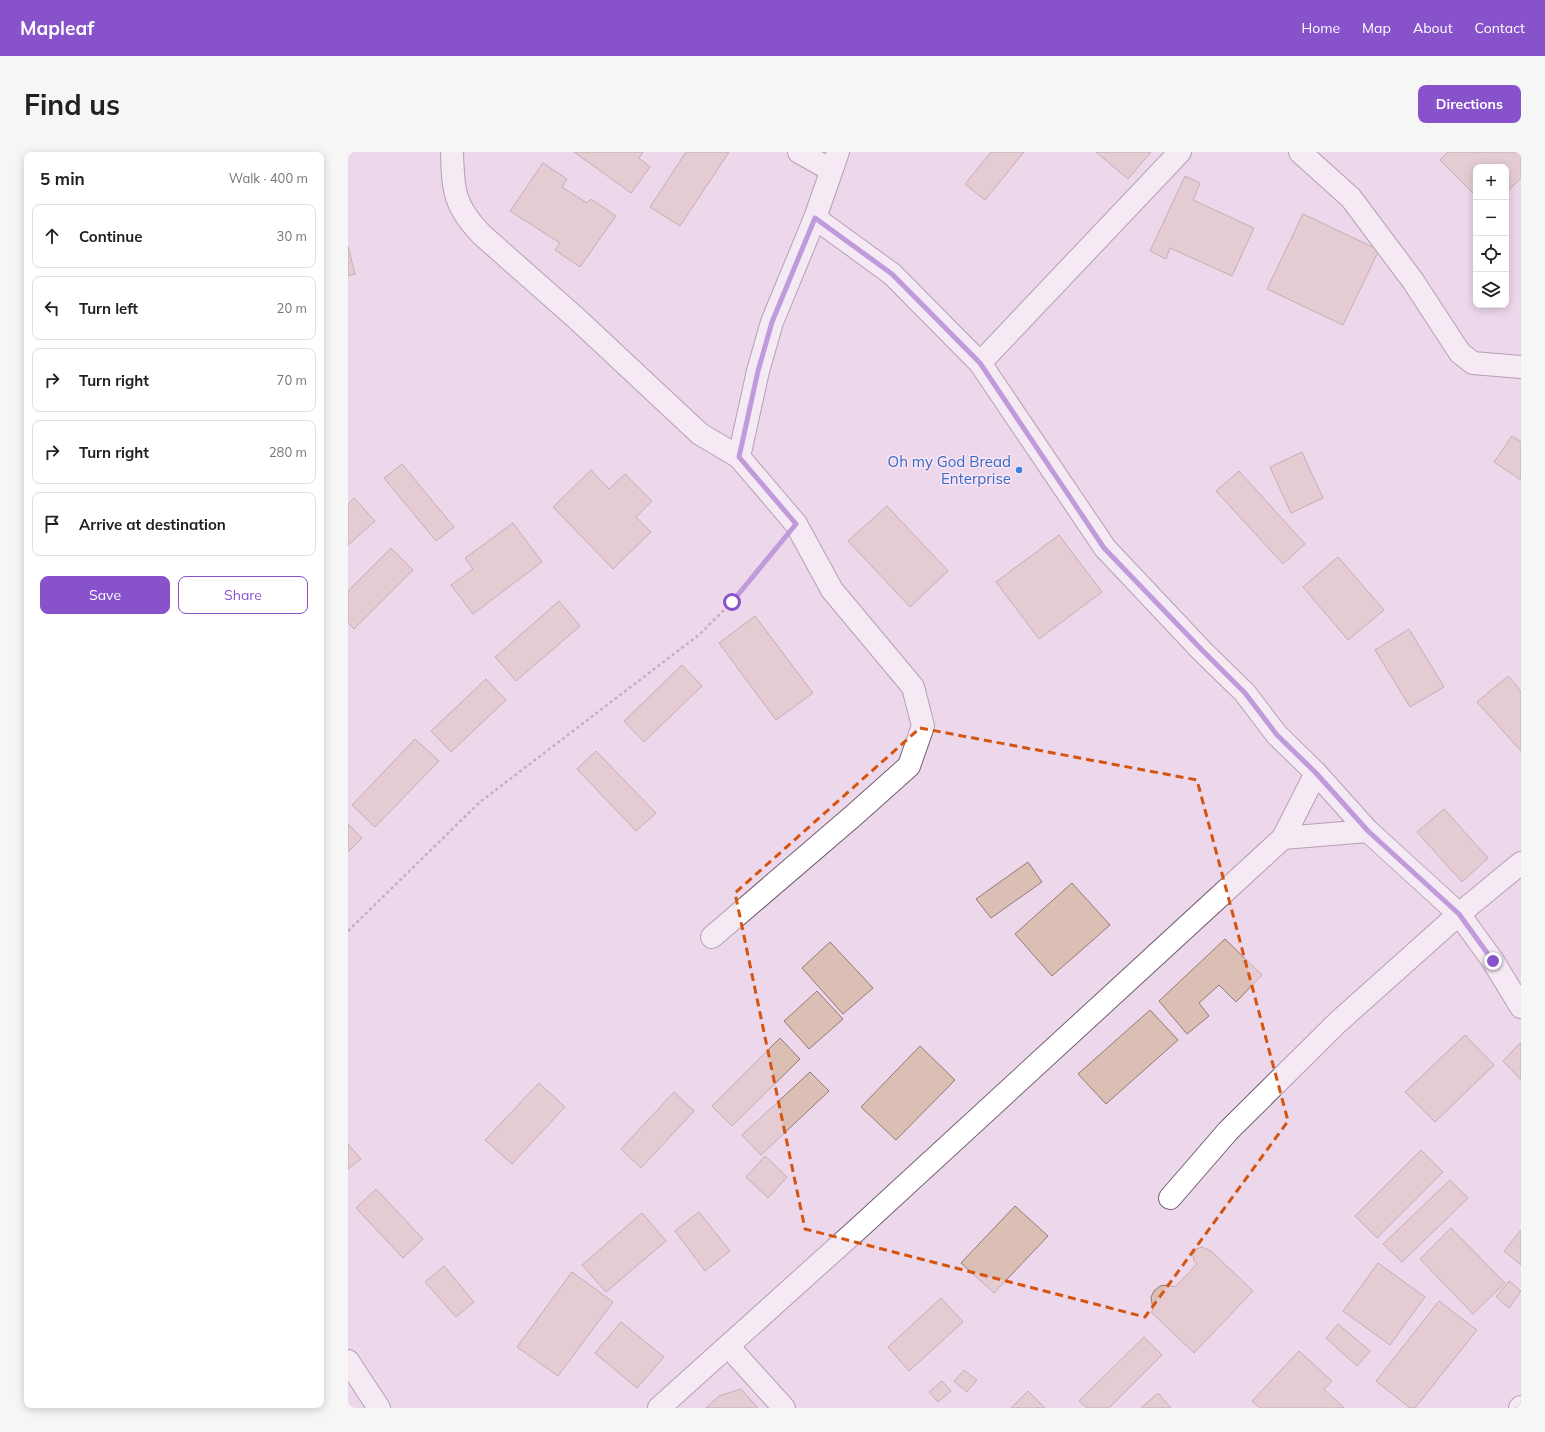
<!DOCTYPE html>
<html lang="en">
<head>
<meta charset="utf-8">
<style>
  body { margin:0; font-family:Mulish,sans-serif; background:#f6f6f6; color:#202124 }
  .controls { position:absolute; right:12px; top:12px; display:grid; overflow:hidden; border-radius:8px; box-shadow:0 2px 10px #0003 }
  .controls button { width:36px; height:36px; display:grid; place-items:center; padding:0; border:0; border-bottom:1px solid #e0e0e0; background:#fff; color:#202124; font:20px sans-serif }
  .stop { position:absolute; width:12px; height:12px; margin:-9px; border:3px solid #8752ca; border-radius:50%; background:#fff }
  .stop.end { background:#8752ca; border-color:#fff; box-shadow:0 1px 4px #0008 }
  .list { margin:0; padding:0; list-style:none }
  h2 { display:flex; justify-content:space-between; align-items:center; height:52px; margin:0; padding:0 16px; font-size:17px }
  h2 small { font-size:13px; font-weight:400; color:#757577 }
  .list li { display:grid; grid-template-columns:26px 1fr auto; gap:12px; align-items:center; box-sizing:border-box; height:64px; margin:0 8px 8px; padding:0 8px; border:1px solid #e0e0e0; border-radius:8px }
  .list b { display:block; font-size:15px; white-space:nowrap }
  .list em { font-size:13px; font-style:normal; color:#757577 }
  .actions { display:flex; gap:8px; padding:12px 16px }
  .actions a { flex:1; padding:9px 0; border:1px solid #8752ca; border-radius:8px; text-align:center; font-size:14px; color:#8752ca }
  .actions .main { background:#8752ca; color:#fff }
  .icon { flex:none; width:22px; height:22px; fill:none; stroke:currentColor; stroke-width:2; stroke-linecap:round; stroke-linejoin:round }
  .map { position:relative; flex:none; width:1173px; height:1256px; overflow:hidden; border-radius:8px }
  header { display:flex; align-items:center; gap:24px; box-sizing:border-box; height:56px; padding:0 20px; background:#8752ca; color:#fff }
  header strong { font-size:19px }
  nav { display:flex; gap:22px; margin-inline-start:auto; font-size:14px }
  .intro { display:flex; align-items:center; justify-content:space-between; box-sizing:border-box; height:96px; padding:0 24px }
  h1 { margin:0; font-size:28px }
  .button { padding:10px 18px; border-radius:8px; background:#8752ca; color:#fff; font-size:14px; font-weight:700 }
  main { display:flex; gap:24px; padding:0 24px }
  aside { flex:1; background:#fff; border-radius:8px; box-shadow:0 2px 10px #0003 }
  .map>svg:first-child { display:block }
  .building { fill:#dbbfb5; stroke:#947a71 }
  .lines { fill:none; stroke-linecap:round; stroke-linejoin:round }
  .minor-casing { stroke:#715e6f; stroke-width:24 }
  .path { stroke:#8f808e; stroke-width:2.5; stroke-dasharray:3 3; stroke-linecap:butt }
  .minor { stroke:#fff; stroke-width:22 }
  .route { stroke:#8752ca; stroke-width:5 }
  .marked { fill:none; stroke:#d5540f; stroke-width:3; stroke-dasharray:8 5; stroke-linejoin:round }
  .shop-dot { fill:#3f7fe0; stroke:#fae4f8; stroke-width:1.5 }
  .labels { text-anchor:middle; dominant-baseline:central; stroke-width:3; stroke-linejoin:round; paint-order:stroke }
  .shop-label { font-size:15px; fill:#366cbe; stroke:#fae4f8; text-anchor:end }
</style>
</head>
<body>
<header>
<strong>Mapleaf</strong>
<nav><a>Home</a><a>Map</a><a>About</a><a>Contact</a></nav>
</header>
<div class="intro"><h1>Find us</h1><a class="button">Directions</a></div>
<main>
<aside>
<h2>5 min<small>Walk · 400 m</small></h2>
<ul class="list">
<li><svg class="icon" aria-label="ahead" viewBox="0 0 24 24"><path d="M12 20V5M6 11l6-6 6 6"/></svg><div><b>Continue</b></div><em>30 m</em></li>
<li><svg class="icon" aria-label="left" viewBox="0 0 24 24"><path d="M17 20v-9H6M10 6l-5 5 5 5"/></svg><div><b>Turn left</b></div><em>20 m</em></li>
<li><svg class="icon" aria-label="right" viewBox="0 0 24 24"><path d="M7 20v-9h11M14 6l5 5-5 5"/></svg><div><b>Turn right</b></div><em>70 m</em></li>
<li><svg class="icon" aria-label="right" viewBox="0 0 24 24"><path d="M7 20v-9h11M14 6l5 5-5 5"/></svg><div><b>Turn right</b></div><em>280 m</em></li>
<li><svg class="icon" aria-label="arrive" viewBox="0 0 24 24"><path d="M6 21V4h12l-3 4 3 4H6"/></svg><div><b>Arrive at destination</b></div></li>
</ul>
<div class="actions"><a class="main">Save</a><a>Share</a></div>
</aside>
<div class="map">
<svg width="1173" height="1256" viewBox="0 0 1173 1256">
  <rect width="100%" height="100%" fill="#edd7eb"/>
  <g class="building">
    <polygon points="226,0 295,0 291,6 302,15 283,41"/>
    <polygon points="338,0 381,0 332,74 302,55"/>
    <polygon points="643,0 676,0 637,48 617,32"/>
    <polygon points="748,0 803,0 780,27"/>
    <polygon points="1100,0 1169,0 1173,4 1173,26 1158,41 1158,15 1128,15 1128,44 1092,8"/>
    <polygon points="195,11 219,27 214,35 239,51 243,47 268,64 232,115 207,98 212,91 162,59"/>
    <polygon points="837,24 852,31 845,48 906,76 884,124 822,96 818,107 802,99"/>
    <polygon points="955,62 1031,98 995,173 919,137"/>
    <polygon points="0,94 7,122 0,124"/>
    <polygon points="1164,284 1173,290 1173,328 1146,310"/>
    <polygon points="954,300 975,346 943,361 922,315"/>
    <polygon points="54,312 106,375 88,389 36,326"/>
    <polygon points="243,318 261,337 277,322 304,349 288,365 303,380 265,417 205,355"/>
    <polygon points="891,319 957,392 935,412 868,339"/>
    <polygon points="6,346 27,369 0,393 0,352"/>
    <polygon points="539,354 600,419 562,455 500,389"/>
    <polygon points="165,371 194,410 125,462 103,433 125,417 117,406"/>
    <polygon points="711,383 754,440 691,487 648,430"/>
    <polygon points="43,396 65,418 6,477 0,471 0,439"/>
    <polygon points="990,405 1036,458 1000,488 955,435"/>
    <polygon points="211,449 232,474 168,529 147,505"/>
    <polygon points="407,464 465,541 428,568 371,491"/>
    <polygon points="1061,477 1096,535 1062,555 1027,498"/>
    <polygon points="334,513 354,534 296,590 276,569"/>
    <polygon points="1160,524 1173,539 1173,599 1129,550"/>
    <polygon points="138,527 158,548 103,600 83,579"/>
    <polygon points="67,587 91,609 27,675 4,653"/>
    <polygon points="248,599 308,661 288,679 229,617"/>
    <polygon points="1096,657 1140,706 1114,730 1069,680"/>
    <polygon points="0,672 14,686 0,700"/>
    <polygon points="680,710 694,730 643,766 628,747"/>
    <polygon points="724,731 762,773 704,824 667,782"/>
    <polygon points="877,787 914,823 888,850 871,833 851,851 861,864 839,882 811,849"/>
    <polygon points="482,790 525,836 495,862 454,816"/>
    <polygon points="469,839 495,867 461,897 436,869"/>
    <polygon points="802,858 830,888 758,952 730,922"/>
    <polygon points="1117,883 1146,913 1087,970 1057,940"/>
    <polygon points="432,886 452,907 384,974 364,954"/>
    <polygon points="1173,890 1173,928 1155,909"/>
    <polygon points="572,894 607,928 548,988 513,955"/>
    <polygon points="462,920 481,939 413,1003 394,983"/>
    <polygon points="191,931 217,955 164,1012 137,988"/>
    <polygon points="326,940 346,959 293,1016 273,997"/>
    <polygon points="0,992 13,1007 0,1017"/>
    <polygon points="1073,998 1095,1020 1029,1086 1007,1064"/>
    <polygon points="417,1004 439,1025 420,1046 398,1025"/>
    <polygon points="1102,1028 1120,1046 1054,1110 1035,1092"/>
    <polygon points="28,1037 75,1087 55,1106 8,1056"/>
    <polygon points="667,1054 700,1084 646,1141 613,1111"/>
    <polygon points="351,1060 382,1099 357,1119 327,1079"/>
    <polygon points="294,1061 318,1089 258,1140 234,1113"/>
    <polygon points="1103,1076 1157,1131 1125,1162 1072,1107"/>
    <polygon points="1172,1079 1173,1079 1173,1113 1156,1099"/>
    <polygon points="854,1095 863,1099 905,1139 846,1201 803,1160 805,1158 803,1145 806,1139 812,1134 819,1133 827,1135 849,1112 846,1109 845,1103 848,1097"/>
    <polygon points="1030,1111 1077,1145 1042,1193 995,1159"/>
    <polygon points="96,1114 126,1150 108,1165 77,1130"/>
    <polygon points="224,1120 265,1150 210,1224 169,1195"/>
    <polygon points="1161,1129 1173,1139 1161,1156 1148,1145"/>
    <polygon points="593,1146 615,1170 561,1219 540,1195"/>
    <polygon points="1091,1149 1129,1178 1067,1256 1062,1256 1028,1229"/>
    <polygon points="273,1170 316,1205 289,1236 247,1201"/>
    <polygon points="990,1172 1022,1199 1009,1214 978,1186"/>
    <polygon points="796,1185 814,1203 761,1256 739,1256 731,1249"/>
    <polygon points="951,1199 984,1229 976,1237 996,1256 912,1256 904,1249"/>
    <polygon points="616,1218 629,1228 619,1240 606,1229"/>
    <polygon points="594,1229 603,1239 590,1250 581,1240"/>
    <polygon points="393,1237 410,1256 358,1256 371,1244"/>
    <polygon points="680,1239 697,1256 663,1256"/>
    <polygon points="810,1241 823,1256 793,1256"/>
  </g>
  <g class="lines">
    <defs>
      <g id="minor">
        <path d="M104,0C105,39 106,54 134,83L228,166L352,282L391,305L448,372L484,438L565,535L575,574L561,614L505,664L364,785"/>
        <polyline points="451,0 483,18"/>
        <polyline points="952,0 1003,46 1065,129 1112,201 1125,211 1173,215"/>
        <polyline points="467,66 544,122 632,211 757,396 854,499 897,541 929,583 968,621 1020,679 1111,762 1145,809 1173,855"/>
        <polyline points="632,211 832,0"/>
        <polyline points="391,305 410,219 424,170 467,66 490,0"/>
        <polyline points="935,686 1020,679"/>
        <polyline points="822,1046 880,979 990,870 1111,762 1173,711"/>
        <polyline points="380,1194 436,1256"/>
        <polyline points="0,1209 31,1256"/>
        <polyline points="311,1256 512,1075 935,686 968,621"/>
        <polyline points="1172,1256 1173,1255"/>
      </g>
    </defs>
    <use href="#minor" class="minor-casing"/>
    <polyline class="path" points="0,779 132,650 352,482 384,450 433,391"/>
    <use href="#minor" class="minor"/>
  </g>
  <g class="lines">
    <polyline class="route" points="384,450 448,372 391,305 410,219 424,170 467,66 544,122 632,211 756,396 854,498 897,541 929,583 968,621 1020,679 1111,762 1145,809"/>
  </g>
  <path d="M0 0H1173V1256H0ZM572,576L849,628L940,969L797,1165L457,1077L387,741Z" fill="#edd7eb" fill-opacity=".55" fill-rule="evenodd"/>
  <path class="marked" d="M572,576L849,628L940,969L797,1165L457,1077L387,741Z"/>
  <circle class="shop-dot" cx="671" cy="318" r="4"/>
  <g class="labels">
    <g class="shop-label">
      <text x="663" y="309">Oh my God Bread<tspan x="663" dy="17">Enterprise</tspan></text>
    </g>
  </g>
</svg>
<div class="controls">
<button>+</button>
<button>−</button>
<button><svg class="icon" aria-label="locate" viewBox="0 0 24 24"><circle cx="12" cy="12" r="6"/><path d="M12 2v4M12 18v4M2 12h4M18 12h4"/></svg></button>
<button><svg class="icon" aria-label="layers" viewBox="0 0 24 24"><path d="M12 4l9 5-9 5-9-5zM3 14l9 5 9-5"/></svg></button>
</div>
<div class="stop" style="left:384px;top:450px"></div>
<div class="stop end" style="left:1145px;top:809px"></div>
</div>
</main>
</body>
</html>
